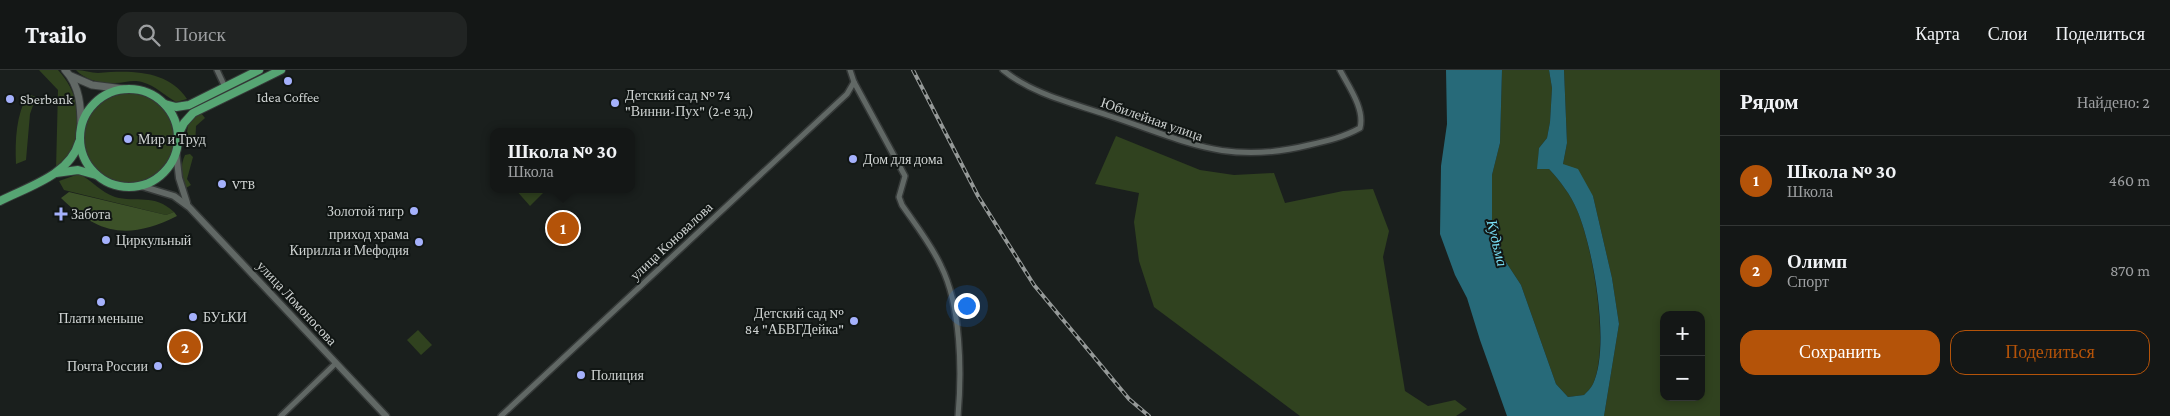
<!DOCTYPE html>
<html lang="ru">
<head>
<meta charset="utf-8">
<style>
  body { margin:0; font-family:"Crimson Pro",serif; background:#212423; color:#f1f3f6 }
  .controls { position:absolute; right:15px; bottom:15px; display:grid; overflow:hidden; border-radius:10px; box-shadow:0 2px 8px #0003 }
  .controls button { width:45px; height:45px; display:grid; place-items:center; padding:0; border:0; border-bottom:1px solid #333635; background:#141716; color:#f1f3f6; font:25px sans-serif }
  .you { position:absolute; left:966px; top:235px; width:18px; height:18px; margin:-12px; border:4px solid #fff; border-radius:50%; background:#1a73e8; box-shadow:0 0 0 8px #1a73e833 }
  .badge { display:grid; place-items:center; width:32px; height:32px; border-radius:50%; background:#b45309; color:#fff; font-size:16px; font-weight:700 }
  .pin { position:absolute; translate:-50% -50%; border:2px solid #fff; box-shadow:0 1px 5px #0006 }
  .popup { position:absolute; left:490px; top:58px; width:145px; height:65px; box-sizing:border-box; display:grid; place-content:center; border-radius:10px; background:#141716; filter:drop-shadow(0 1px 4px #0005); font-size:16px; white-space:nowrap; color:#9d9fa1 }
  .popup b { font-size:19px; color:#f1f3f6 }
  .popup::after { content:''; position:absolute; left:50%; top:100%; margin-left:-10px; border:10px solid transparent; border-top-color:#141716 }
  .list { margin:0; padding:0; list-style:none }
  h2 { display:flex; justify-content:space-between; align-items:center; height:65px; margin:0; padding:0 20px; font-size:21px }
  h2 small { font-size:16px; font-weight:400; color:#9d9fa1 }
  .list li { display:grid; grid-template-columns:32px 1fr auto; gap:15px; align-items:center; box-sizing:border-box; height:90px; padding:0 20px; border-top:1px solid #333635 }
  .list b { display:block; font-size:19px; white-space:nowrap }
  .list p { margin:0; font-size:16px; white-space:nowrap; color:#9d9fa1 }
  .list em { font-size:16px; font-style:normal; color:#9d9fa1 }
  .actions { display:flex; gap:10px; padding:15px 20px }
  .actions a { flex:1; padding:11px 0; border:1px solid #b45309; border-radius:15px; text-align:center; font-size:18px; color:#b45309 }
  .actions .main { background:#b45309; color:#fff }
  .icon { flex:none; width:28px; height:28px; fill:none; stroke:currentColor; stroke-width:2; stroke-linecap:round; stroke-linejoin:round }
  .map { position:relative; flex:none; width:1720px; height:346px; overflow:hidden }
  header { display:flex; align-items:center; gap:30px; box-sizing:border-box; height:70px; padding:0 25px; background:#141716; border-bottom:1px solid #333635 }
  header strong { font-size:24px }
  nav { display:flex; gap:28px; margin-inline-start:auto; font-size:18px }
  .search { width:350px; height:45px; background:#212423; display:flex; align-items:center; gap:12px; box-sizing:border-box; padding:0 18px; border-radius:15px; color:#9d9fa1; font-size:19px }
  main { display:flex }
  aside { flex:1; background:#141716 }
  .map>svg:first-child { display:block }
  .green { fill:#30421f; fill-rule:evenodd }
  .forest { fill:#3c5128 }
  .water { fill:#276a79 }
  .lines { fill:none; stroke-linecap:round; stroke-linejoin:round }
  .minor-casing { stroke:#353938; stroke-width:8 }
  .tertiary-casing { stroke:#353938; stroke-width:9 }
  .secondary-casing { stroke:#353938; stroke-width:9 }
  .primary-casing { stroke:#353938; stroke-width:10 }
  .minor { stroke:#616865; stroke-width:5 }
  .tertiary { stroke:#616865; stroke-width:6 }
  .secondary { stroke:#616865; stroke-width:7 }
  .primary { stroke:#56a573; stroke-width:8 }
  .rail-casing { stroke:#959998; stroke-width:4 }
  .rail { stroke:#111614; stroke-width:2; stroke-dasharray:5.5; stroke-linecap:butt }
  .poi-dot { fill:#a5b1fc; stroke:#111614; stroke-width:2 }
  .labels { text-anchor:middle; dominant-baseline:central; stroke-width:4; stroke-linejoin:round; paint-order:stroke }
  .poi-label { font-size:14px; fill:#cfd3d2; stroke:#111614; text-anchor:start }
  .street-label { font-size:14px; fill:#cfd3d2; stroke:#111614 }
  .water-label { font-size:15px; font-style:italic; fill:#79dff6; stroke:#111614 }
</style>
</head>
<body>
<header>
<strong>Trailo</strong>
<div class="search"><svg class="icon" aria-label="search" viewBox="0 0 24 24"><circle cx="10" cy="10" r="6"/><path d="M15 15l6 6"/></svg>Поиск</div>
<nav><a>Карта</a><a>Слои</a><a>Поделиться</a></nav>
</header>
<main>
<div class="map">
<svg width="1720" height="346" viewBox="0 0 1720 346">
  <rect width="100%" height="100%" fill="#1a1f1d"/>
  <g class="green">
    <path d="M39,0H58C77,20 88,57 72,83C68,90 61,95 56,100L58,20Z"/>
    <path d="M76,0C84,0 91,3 98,3C131,0 168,0 187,29L176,32C164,25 156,16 142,12C132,9 125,13 115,13C101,14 85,10 76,0Z"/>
    <path d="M1502,0H1549L1552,18L1550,52L1547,68L1539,78L1538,99H1549C1560,111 1571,125 1577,140C1593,177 1610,277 1593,314C1591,318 1587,322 1584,325L1568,327L1556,314L1521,215L1504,189L1492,152V105L1500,73Z"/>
    <path d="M1564,0H1720V346H1604L1619,254L1612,208L1593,126L1563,94L1567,73ZM1664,245H1701V327H1664Z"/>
    <circle cx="129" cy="68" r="45"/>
    <path d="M28,24L36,27L30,44L26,90L16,94C15,70 16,45 28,24Z"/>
    <path d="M201,43L205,48L196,56L195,76L192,77L187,71C187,56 187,49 201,43Z"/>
    <polygon points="1116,66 1200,100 1234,105 1274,103 1285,133 1343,121 1373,119 1389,161 1383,187 1405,321 1428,336 1455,330 1467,339 1456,346 1300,346 1154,237 1139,191 1134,152 1139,123 1095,114"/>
    <path d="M190,84L193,87L187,109L191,115L186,118C181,109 180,95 185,85Z"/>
    <path d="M79,104C93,111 100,122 115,127C136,133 154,123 174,142L166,145L64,120L59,111Z"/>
    <polygon points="515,119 547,119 530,136"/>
    <polygon points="418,260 432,275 421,285 407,270"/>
  </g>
  <path class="forest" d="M69,122L166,145L174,142L177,146C129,170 99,165 61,128Z"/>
  <path class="water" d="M1446,0H1502L1500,73L1492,105V152L1504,189L1521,215L1556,314L1568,327L1584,325C1587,322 1591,318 1593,314C1611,276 1593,177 1577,140C1571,125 1560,111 1549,99H1537L1539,78L1547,68L1550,52L1552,18L1549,0H1564L1567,73L1563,94L1578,99L1593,126L1612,208L1619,254L1604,346H1507L1480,270L1467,228L1455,205L1440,164L1441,96L1447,54Z"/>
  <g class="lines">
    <defs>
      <g id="minor">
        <polyline points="217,0 225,17"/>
        <path d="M850,0L854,12L905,106L899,127L902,135C915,154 931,174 941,196C961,236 962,301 958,346"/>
        <path d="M1003,0C1032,24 1072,33 1107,45C1184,70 1225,96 1309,75C1327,71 1344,67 1360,58C1365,39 1349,17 1340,0"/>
        <polyline points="281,346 336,293"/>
        <polyline points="501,346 847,24 854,12"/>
      </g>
      <g id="tertiary">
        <polyline points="176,82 179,108 187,133"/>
        <polyline points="141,116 174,126 189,137 386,346"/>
      </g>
      <g id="secondary">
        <path d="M65,0C80,16 81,37 81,58"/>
        <polyline points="71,6 92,15 124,19"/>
      </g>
      <g id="primary">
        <circle cx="129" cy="68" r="49"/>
        <polyline points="165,34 176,37 189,35 259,0"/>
        <polyline points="178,65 184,53 193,43 281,0"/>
        <polyline points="56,103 78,100 96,105"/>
        <path d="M0,131C27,117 70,105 79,72"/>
      </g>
    </defs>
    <use href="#minor" class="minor-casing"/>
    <use href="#tertiary" class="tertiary-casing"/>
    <use href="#secondary" class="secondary-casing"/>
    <use href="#primary" class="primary-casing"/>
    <use href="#minor" class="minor"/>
    <use href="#tertiary" class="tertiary"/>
    <use href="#secondary" class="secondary"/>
    <use href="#primary" class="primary"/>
    <defs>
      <polyline id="rail" points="913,0 978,126 1034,215 1129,329 1149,346"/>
    </defs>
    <use href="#rail" class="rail-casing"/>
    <use href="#rail" class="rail"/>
  </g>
  <g class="poi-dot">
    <circle cx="288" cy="11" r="5"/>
    <circle cx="10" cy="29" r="5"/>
    <circle cx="615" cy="33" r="5"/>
    <circle cx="128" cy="69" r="5"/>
    <circle cx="853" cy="89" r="5"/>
    <circle cx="222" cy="114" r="5"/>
    <circle cx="414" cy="141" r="5"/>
    <path d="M58.5 136.5h5v5h5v5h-5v5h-5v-5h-5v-5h5z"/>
    <circle cx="106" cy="170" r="5"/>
    <circle cx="419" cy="172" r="5"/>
    <circle cx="101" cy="232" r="5"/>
    <circle cx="193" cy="247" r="5"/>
    <circle cx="854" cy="251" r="5"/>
    <circle cx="158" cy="296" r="5"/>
    <circle cx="581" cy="305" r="5"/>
  </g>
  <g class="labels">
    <g class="poi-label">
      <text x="625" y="25">Детский сад № 74<tspan x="625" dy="16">"Винни-Пух" (2-е зд.)</tspan></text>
      <text x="288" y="27" text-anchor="middle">Idea Coffee</text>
      <text x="20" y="29">Sberbank</text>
      <text x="138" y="69">Мир и Труд</text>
      <text x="863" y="89">Дом для дома</text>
      <text x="232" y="114">VTB</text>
      <text x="404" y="141" text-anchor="end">Золотой тигр</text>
      <text x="71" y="144">Забота</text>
      <text x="409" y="164" text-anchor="end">приход храма<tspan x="409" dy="16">Кирилла и Мефодия</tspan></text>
      <text x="116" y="170">Циркульный</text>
      <text x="844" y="243" text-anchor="end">Детский сад №<tspan x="844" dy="16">84 "АБВГДейка"</tspan></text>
      <text x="203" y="247">БУLКИ</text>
      <text x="101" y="248" text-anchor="middle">Плати меньше</text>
      <text x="148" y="296" text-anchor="end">Почта России</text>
      <text x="591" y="305">Полиция</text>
    </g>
    <g class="street-label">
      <text transform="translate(1152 49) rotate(19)">Юбилейная улица</text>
      <text transform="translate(671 171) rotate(-43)">улица Коновалова</text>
      <text transform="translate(297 233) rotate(47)">улица Ломоносова</text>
    </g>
    <g class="water-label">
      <text transform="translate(1497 173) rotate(76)">Кудьма</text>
    </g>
  </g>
</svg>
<div class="controls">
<button>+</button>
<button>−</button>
</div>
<div class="you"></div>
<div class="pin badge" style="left:563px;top:158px">1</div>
<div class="popup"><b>Школа № 30</b>Школа</div>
<div class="pin badge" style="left:185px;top:277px">2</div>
</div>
<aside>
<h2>Рядом<small>Найдено: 2</small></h2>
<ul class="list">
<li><span class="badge">1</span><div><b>Школа № 30</b><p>Школа</p></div><em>460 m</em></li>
<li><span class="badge">2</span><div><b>Олимп</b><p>Спорт</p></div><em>870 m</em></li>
</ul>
<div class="actions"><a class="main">Сохранить</a><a>Поделиться</a></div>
</aside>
</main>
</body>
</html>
